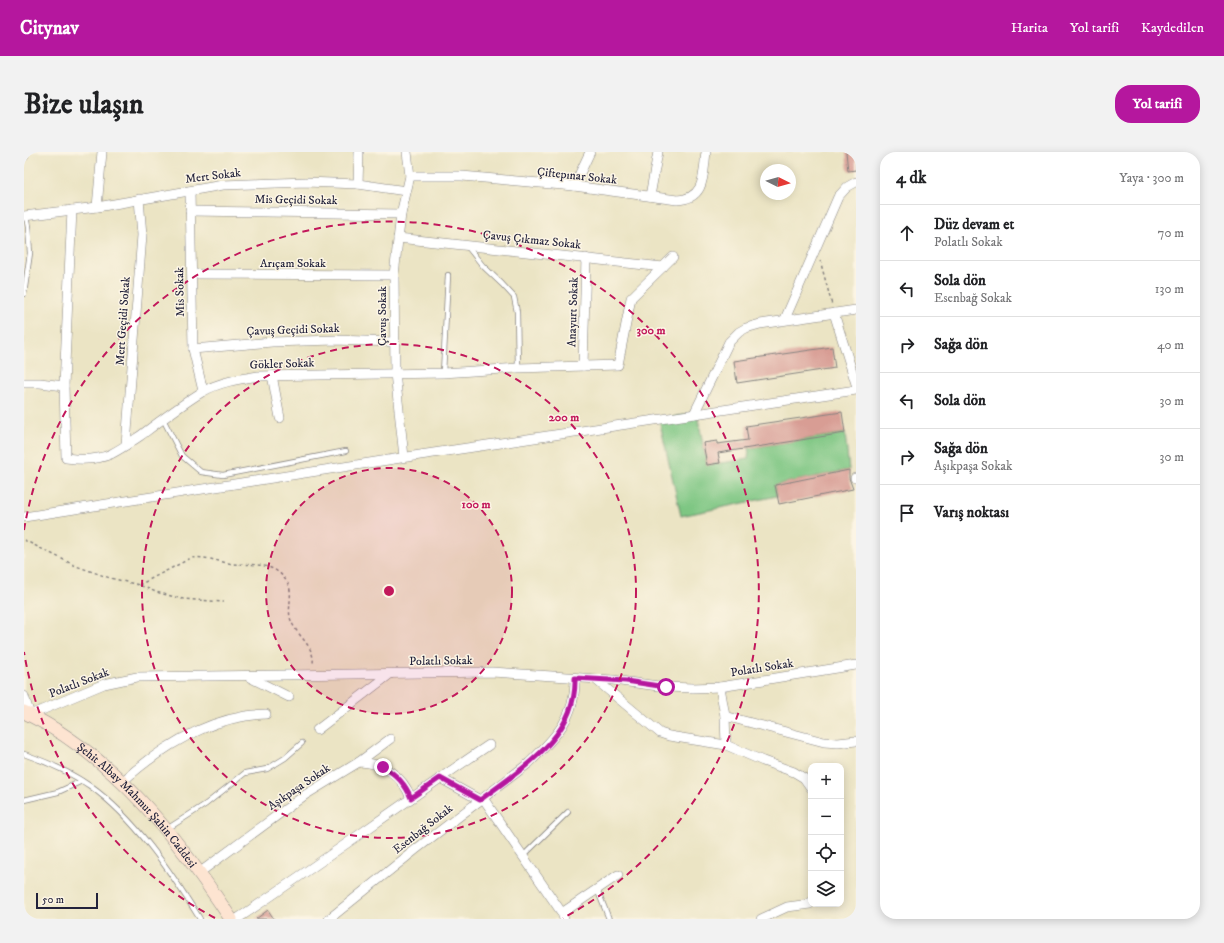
<!DOCTYPE html>
<html lang="tr">
<head>
<meta charset="utf-8">
<style>
  body { margin:0; font-family:"IM FELL DW Pica",serif; background:#f2f2f2; color:#202124 }
  .controls { position:absolute; right:12px; bottom:12px; display:grid; overflow:hidden; border-radius:8px; box-shadow:0 2px 10px #0003 }
  .controls button { width:36px; height:36px; display:grid; place-items:center; padding:0; border:0; border-bottom:1px solid #e0e0e0; background:#fff; color:#202124; font:20px sans-serif }
  .compass { position:absolute; left:736px; top:12px; width:36px; height:36px; border-radius:50%; background:#fff; box-shadow:0 2px 10px #0003; rotate:95deg }
  .scale { position:absolute; left:12px; bottom:10px; width:62px; box-sizing:border-box; padding-left:4px; border:2px solid #22223b; border-top:0; font-size:11px; line-height:14px; white-space:nowrap; color:#22223b; -webkit-text-stroke:3px #fcf5e5; paint-order:stroke }
  .stop { position:absolute; width:12px; height:12px; margin:-9px; border:3px solid #b5179e; border-radius:50%; background:#fff }
  .stop.end { background:#b5179e; border-color:#fff; box-shadow:0 1px 4px #0008 }
  .list { margin:0; padding:0; list-style:none }
  h2 { display:flex; justify-content:space-between; align-items:center; height:52px; margin:0; padding:0 16px; font-size:17px }
  h2 small { font-size:13px; font-weight:400; color:#757577 }
  .list li { display:grid; grid-template-columns:26px 1fr auto; gap:12px; align-items:center; box-sizing:border-box; height:56px; padding:0 16px; border-top:1px solid #e0e0e0 }
  .list b { display:block; font-size:15px; white-space:nowrap }
  .list p { margin:0; font-size:13px; white-space:nowrap; color:#757577 }
  .list em { font-size:13px; font-style:normal; color:#757577 }
  .icon { flex:none; width:22px; height:22px; fill:none; stroke:currentColor; stroke-width:2; stroke-linecap:round; stroke-linejoin:round }
  .map { position:relative; flex:none; width:832px; height:767px; overflow:hidden; border-radius:16px }
  header { display:flex; align-items:center; gap:24px; box-sizing:border-box; height:56px; padding:0 20px; background:#b5179e; color:#fff }
  header strong { font-size:19px }
  nav { display:flex; gap:22px; margin-inline-start:auto; font-size:14px }
  .intro { display:flex; align-items:center; justify-content:space-between; box-sizing:border-box; height:96px; padding:0 24px }
  h1 { margin:0; font-size:28px }
  .button { padding:10px 18px; border-radius:16px; background:#b5179e; color:#fff; font-size:14px; font-weight:700 }
  main { display:flex; gap:24px; padding:0 24px }
  aside { flex:1; background:#fff; border-radius:16px; box-shadow:0 2px 10px #0003 }
  .map>svg:first-child { display:block }
  .green { fill:#7dc682; stroke:#50745e }
  .building { fill:#d89d94 }
  .lines { fill:none; stroke-linecap:round; stroke-linejoin:round }
  .lane-casing { stroke:#868380; stroke-width:6 }
  .street-casing { stroke:#868380; stroke-width:10 }
  .secondary-casing { stroke:#868380; stroke-width:14 }
  .path { stroke:#868380; stroke-width:1.5; stroke-dasharray:3 3; stroke-linecap:butt }
  .lane { stroke:#fff; stroke-width:4.5 }
  .street { stroke:#fff; stroke-width:9 }
  .secondary { stroke:#fde4d1; stroke-width:13 }
  .route { stroke:#b5179e; stroke-width:5 }
  .ring { fill:none; stroke:#c2185b; stroke-width:2; stroke-dasharray:7 5 }
  .labels { text-anchor:middle; dominant-baseline:central; stroke-width:3; stroke-linejoin:round; paint-order:stroke }
  .street-label { font-size:12px; fill:#22223b; stroke:#fcf5e5 }
  .centre { fill:#c2185b; stroke:#fcf5e5; stroke-width:2 }
  .ring-label { font-size:12px; text-anchor:middle; font-weight:bold; fill:#c2185b; stroke:#fcf5e5; stroke-width:3; stroke-linejoin:round; paint-order:stroke }
</style>
</head>
<body>
<header>
<strong>Citynav</strong>
<nav><a>Harita</a><a>Yol tarifi</a><a>Kaydedilen</a></nav>
</header>
<div class="intro"><h1>Bize ulaşın</h1><a class="button">Yol tarifi</a></div>
<main>
<div class="map">
<svg width="832" height="767" viewBox="0 0 832 767">
  <rect width="100%" height="100%" fill="#fcf5e5"/>
  <filter id="ink" filterUnits="userSpaceOnUse"><feTurbulence type="fractalNoise" baseFrequency=".025" numOctaves="2"/><feDisplacementMap in="SourceGraphic" scale="8" xChannelSelector="R" yChannelSelector="G"/><feConvolveMatrix kernelMatrix="1 2 1 2 8 2 1 2 1" color-interpolation-filters="sRGB"/></filter>
  <filter id="wash" filterUnits="userSpaceOnUse"><feTurbulence type="fractalNoise" baseFrequency=".012" numOctaves="4" result="noise"/><feDisplacementMap in="SourceGraphic" scale="16" xChannelSelector="R" yChannelSelector="G"/><feGaussianBlur stdDeviation="0.9" result="paint"/><feColorMatrix in="noise" values="0 0 0 0 0 0 0 0 0 0 0 0 0 0 0 0 0 1.4 0 .05"/><feComposite in="paint" operator="in"/></filter>
  <g filter="url(#wash)">
    <rect width="100%" height="100%" fill="#ebe4c4"/>
    <polygon class="green" points="673,261 683,313 724,307 725,296 821,281 825,318 751,333 753,344 657,364 635,267"/>
    <g id="blocks">
      <g class="building">
        <polygon points="822,0 832,0 832,18 824,19"/>
        <polygon points="808,195 811,216 713,231 710,209"/>
        <polygon points="818,260 821,281 694,301 696,311 683,313 679,291 693,289 693,292 724,288 722,274"/>
        <polygon points="825,318 825,326 829,337 755,352 751,333"/>
        <polygon points="244,758 250,767 232,767"/>
      </g>
    </g>
  </g>
  <g filter="url(#ink)">
    <use href="#blocks" fill-opacity="0" stroke="#868380" stroke-width="1"/>
    <g class="lines">
      <defs>
        <g id="lane">
          <polyline points="443,94 459,114 478,132 490,145 493,160 494,216"/>
          <polyline points="0,142 6,101 4,75 2,64"/>
          <polyline points="419,221 424,123"/>
          <polyline points="139,267 158,304 177,320 199,323 322,299"/>
          <path d="M0,602C23,610 46,620 66,634C111,666 147,720 176,767"/>
          <polyline points="0,648 34,640 58,629"/>
          <polyline points="143,677 182,652 221,621 243,617 261,606 278,591"/>
          <polyline points="499,704 544,660"/>
          <polyline points="573,737 585,767"/>
        </g>
        <g id="street">
          <polyline points="0,4 0,0"/>
          <path d="M386,24H438L550,34L653,48C682,47 679,22 682,0"/>
          <polyline points="334,32 335,0"/>
          <polyline points="550,34 566,0"/>
          <polyline points="166,39 169,197 179,239"/>
          <polyline points="626,44 634,0"/>
          <polyline points="73,55 78,0"/>
          <path d="M48,58L40,234L42,306C57,308 74,308 87,302C97,297 107,290 116,284C136,269 157,253 178,240C195,230 215,227 234,224L419,221L494,216L594,213L607,146L649,105"/>
          <polyline points="166,59 377,62"/>
          <polyline points="0,64 73,55 199,33 282,30 334,32 382,39"/>
          <polyline points="374,86 639,115"/>
          <polyline points="168,122 370,123"/>
          <polyline points="810,161 832,232"/>
          <polyline points="761,167 814,45 823,35 832,30"/>
          <polyline points="169,197 248,190 311,188 370,190"/>
          <polyline points="559,214 562,106"/>
          <polyline points="248,223 256,266"/>
          <polyline points="0,231 16,231 40,234"/>
          <polyline points="670,262 705,190 715,180 722,176 736,172 832,158"/>
          <polyline points="102,293 118,83 115,47"/>
          <polyline points="380,305 371,221 370,123 377,62 386,24 383,0"/>
          <polyline points="831,326 832,326"/>
          <polyline points="0,365 396,303 832,238"/>
          <polyline points="225,525 265,545"/>
          <polyline points="571,527 636,581 645,584 702,593 739,609 770,620 780,626 787,636"/>
          <polyline points="696,535 701,564 702,593"/>
          <polyline points="0,544 6,563 80,532 113,525 468,520 589,528 642,535 669,536 696,535 832,513"/>
          <polyline points="701,564 800,590 814,591 832,589"/>
          <polyline points="293,578 366,522"/>
          <polyline points="335,610 366,587"/>
          <polyline points="416,626 456,648"/>
          <path d="M98,630C138,594 187,564 242,562"/>
          <polyline points="459,646 538,761 540,767"/>
          <path d="M175,721L281,643L335,610C359,611 378,623 387,646"/>
          <polyline points="538,761 594,723"/>
          <path d="M213,767C298,710 380,650 465,593"/>
          <path d="M305,767L391,698L505,611C532,585 552,565 551,526"/>
          <polyline points="737,767 763,755 786,752 787,750"/>
        </g>
        <g id="secondary">
          <path id="s1" d="M0,560C90,604 153,685 207,767"/>
        </g>
      </defs>
      <use href="#lane" class="lane-casing"/>
      <use href="#street" class="street-casing"/>
      <use href="#secondary" class="secondary-casing"/>
      <g class="path">
        <polyline points="796,108 808,153"/>
        <polyline points="0,388 52,414 86,426 115,433 132,440 159,447 200,450"/>
        <path d="M115,433L167,406C182,404 195,410 209,412C222,413 237,411 249,417C256,420 262,427 265,434C269,446 262,459 268,471C275,486 291,494 289,513"/>
      </g>
      <use href="#lane" class="lane"/>
      <use href="#street" class="street"/>
      <use href="#secondary" class="secondary"/>
    </g>
  </g>
  <g class="lines" filter="url(#ink)">
    <path class="route" d="M359,615C372,622 381,631 387,646L416,626L456,648C498,616 553,585 551,526L602,529L642,535"/>
  </g>
  <circle cx="365" cy="439" r="123" fill="#c2185b" fill-opacity=".12"/>
  <g class="ring">
    <circle cx="365" cy="439" r="123"/>
    <circle cx="365" cy="439" r="247"/>
    <path d="M191 766A370 370 0 0 1 0 500M0 378A370 370 0 1 1 539 766"/>
  </g>
  <g class="labels">
    <g class="street-label">
      <text transform="translate(189 24) rotate(-7)">Mert Sokak</text>
      <text transform="translate(553 24) rotate(6)">Çiftepınar Sokak</text>
      <text transform="translate(272 48) rotate(1)">Mis Geçidi Sokak</text>
      <text transform="translate(508 88) rotate(6)">Çavuş Çıkmaz Sokak</text>
      <text x="269" y="111">Arıçam Sokak</text>
      <text transform="translate(156 140) rotate(-91)">Mis Sokak</text>
      <text transform="translate(549 160) rotate(-88)">Anayurt Sokak</text>
      <text transform="translate(358 164) rotate(-90)">Çavuş Sokak</text>
      <text transform="translate(99 169) rotate(-86)">Mert Geçidi Sokak</text>
      <text transform="translate(269 178) rotate(-2)">Çavuş Geçidi Sokak</text>
      <text transform="translate(258 212) rotate(-2)">Gökler Sokak</text>
      <text transform="translate(417 509) rotate(-1)">Polatlı Sokak</text>
      <text transform="translate(738 516) rotate(-9)">Polatlı Sokak</text>
      <text transform="translate(55 531) rotate(-21)">Polatlı Sokak</text>
      <text transform="translate(275 635) rotate(-34)">Aşıkpaşa Sokak</text>
      <text stroke="none"><textPath href="#s1" startOffset="148">Şehit Albay Mahmut Şahin Caddesi</textPath></text>
      <text transform="translate(399 677) rotate(-38)">Esenbağ Sokak</text>
    </g>
  </g>
  <circle cx="365" cy="439" r="6" class="centre"/>
  <g class="ring-label">
    <text x="627" y="182">300 m</text>
    <text x="540" y="269">200 m</text>
    <text x="452" y="356">100 m</text>
  </g>
</svg>
<div class="controls">
<button>+</button>
<button>−</button>
<button><svg class="icon" aria-label="locate" viewBox="0 0 24 24"><circle cx="12" cy="12" r="6"/><path d="M12 2v4M12 18v4M2 12h4M18 12h4"/></svg></button>
<button><svg class="icon" aria-label="layers" viewBox="0 0 24 24"><path d="M12 4l9 5-9 5-9-5zM3 14l9 5 9-5"/></svg></button>
</div>
<svg class="compass" viewBox="-18 -18 36 36"><path d="M0-13l5 13h-10z" fill="#e53935"/><path d="M0 13l5-13h-10z" fill="#757577"/></svg>
<div class="scale">50 m</div>
<div class="stop" style="left:642px;top:535px"></div>
<div class="stop end" style="left:359px;top:615px"></div>
</div>
<aside>
<h2>4 dk<small>Yaya · 300 m</small></h2>
<ul class="list">
<li><svg class="icon" aria-label="ahead" viewBox="0 0 24 24"><path d="M12 20V5M6 11l6-6 6 6"/></svg><div><b>Düz devam et</b><p>Polatlı Sokak</p></div><em>70 m</em></li>
<li><svg class="icon" aria-label="left" viewBox="0 0 24 24"><path d="M17 20v-9H6M10 6l-5 5 5 5"/></svg><div><b>Sola dön</b><p>Esenbağ Sokak</p></div><em>130 m</em></li>
<li><svg class="icon" aria-label="right" viewBox="0 0 24 24"><path d="M7 20v-9h11M14 6l5 5-5 5"/></svg><div><b>Sağa dön</b></div><em>40 m</em></li>
<li><svg class="icon" aria-label="left" viewBox="0 0 24 24"><path d="M17 20v-9H6M10 6l-5 5 5 5"/></svg><div><b>Sola dön</b></div><em>30 m</em></li>
<li><svg class="icon" aria-label="right" viewBox="0 0 24 24"><path d="M7 20v-9h11M14 6l5 5-5 5"/></svg><div><b>Sağa dön</b><p>Aşıkpaşa Sokak</p></div><em>30 m</em></li>
<li><svg class="icon" aria-label="arrive" viewBox="0 0 24 24"><path d="M6 21V4h12l-3 4 3 4H6"/></svg><div><b>Varış noktası</b></div></li>
</ul>
</aside>
</main>
</body>
</html>
